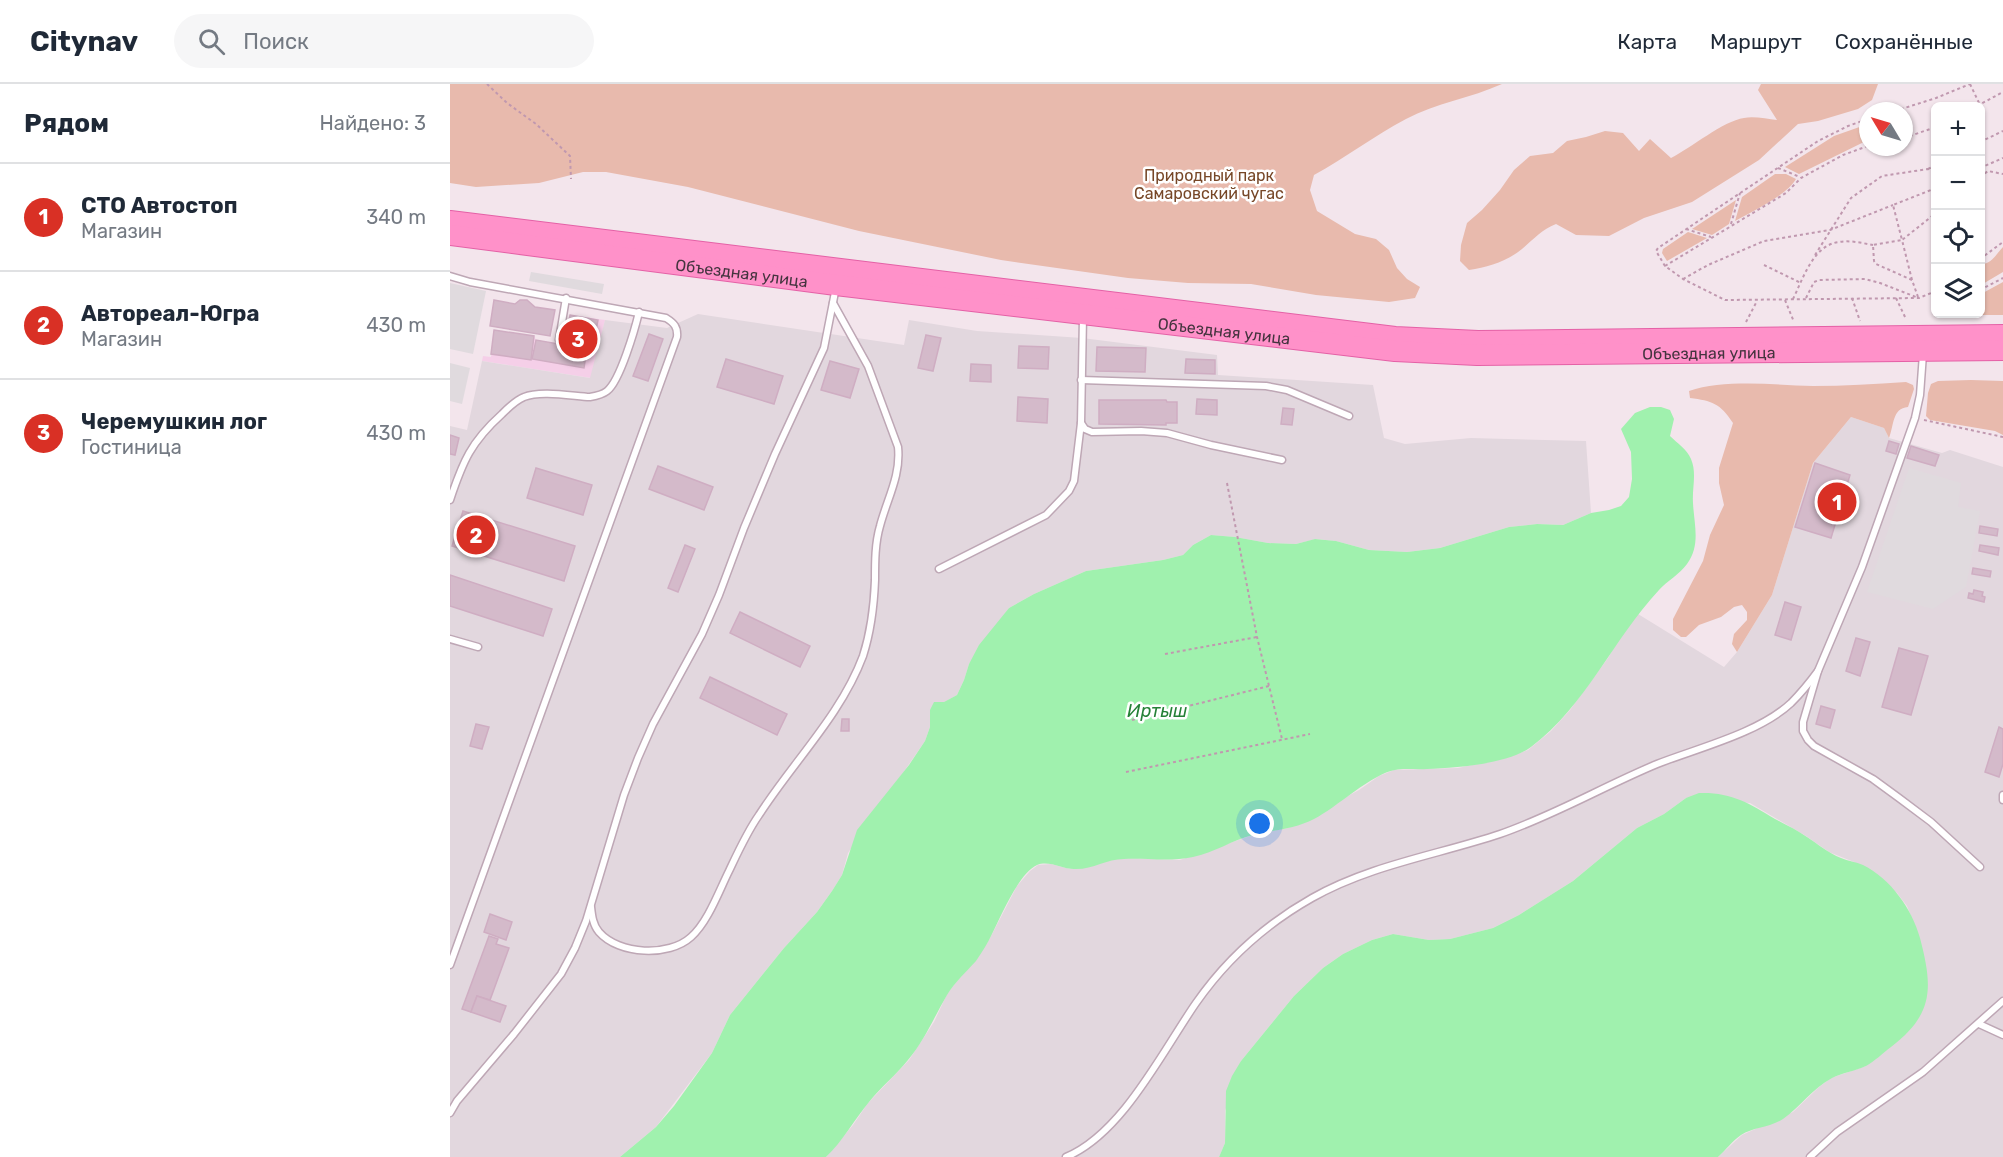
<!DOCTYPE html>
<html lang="ru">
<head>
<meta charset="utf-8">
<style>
  body { margin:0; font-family:Rubik,sans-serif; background:#f6f6f7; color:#1f2937 }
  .controls { position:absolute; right:18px; top:18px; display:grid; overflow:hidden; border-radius:9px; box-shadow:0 2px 4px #0004 }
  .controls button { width:54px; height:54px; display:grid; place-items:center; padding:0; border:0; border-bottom:2px solid #e0e1e3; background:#fff; color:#1f2937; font:30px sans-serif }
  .compass { position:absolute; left:1409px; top:18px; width:54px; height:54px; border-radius:50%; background:#fff; box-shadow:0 2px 4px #0004; rotate:308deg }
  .you { position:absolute; left:810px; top:740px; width:21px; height:21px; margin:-15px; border:4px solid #fff; border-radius:50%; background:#1a73e8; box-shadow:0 0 0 9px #1a73e833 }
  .badge { display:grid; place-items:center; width:39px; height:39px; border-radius:50%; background:#d93025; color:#fff; font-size:20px; font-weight:700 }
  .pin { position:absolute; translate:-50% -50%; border:3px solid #fff; box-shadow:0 2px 6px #0006 }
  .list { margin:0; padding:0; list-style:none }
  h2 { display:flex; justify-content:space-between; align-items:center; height:78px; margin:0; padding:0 24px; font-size:26px }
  h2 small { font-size:20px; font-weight:400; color:#747a83 }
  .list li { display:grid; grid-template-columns:39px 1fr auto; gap:18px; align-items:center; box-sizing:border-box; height:108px; padding:0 24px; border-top:2px solid #e0e1e3 }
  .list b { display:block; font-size:22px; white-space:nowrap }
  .list p { margin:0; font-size:20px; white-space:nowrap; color:#747a83 }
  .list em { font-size:20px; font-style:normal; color:#747a83 }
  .icon { flex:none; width:33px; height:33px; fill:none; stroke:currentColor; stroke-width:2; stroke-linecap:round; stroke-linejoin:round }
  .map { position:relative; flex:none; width:1553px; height:1073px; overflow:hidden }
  header { display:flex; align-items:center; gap:36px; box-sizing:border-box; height:84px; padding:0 30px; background:#fff; border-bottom:2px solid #e0e1e3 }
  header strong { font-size:28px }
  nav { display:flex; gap:33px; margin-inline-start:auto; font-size:21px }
  .search { width:420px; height:54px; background:#f6f6f7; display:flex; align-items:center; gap:15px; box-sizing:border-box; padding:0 21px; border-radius:33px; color:#747a83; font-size:22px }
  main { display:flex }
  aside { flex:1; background:#fff }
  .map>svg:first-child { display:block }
  .commercial { fill:#f5cfe8 }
  .industrial { fill:#e2d7de }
  .green { fill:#e8baad }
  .parking { fill:#e0dade }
  .water { fill:#a0f1ae }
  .building { fill:#d4baca; stroke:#cfadc2; stroke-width:1.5 }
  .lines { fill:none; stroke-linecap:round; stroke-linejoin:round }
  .lane-casing { stroke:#bea7b5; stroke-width:9 }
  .primary-casing { stroke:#e461a6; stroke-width:22 }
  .path { stroke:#c098af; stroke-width:2; stroke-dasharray:3 3; stroke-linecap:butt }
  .lane { stroke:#fff; stroke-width:6 }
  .primary { stroke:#ff91c9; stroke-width:20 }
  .labels { text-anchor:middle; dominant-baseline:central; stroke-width:5; stroke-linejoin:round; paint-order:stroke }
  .park-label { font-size:16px; fill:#774727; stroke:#fff }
  .street-label { font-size:16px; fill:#45343f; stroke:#fff }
  .water-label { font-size:18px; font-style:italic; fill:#258137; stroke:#fff }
</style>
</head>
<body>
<header>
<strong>Citynav</strong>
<div class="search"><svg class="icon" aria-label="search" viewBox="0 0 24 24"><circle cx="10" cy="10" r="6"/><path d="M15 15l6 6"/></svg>Поиск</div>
<nav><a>Карта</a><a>Маршрут</a><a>Сохранённые</a></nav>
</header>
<main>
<aside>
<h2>Рядом<small>Найдено: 3</small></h2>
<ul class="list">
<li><span class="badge">1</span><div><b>СТО Автостоп</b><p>Магазин</p></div><em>340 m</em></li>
<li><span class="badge">2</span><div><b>Автореал-Югра</b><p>Магазин</p></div><em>430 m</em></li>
<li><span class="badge">3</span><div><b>Черемушкин лог</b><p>Гостиница</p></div><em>430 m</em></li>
</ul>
</aside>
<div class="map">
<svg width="1553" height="1073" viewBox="0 0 1553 1073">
  <rect width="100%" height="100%" fill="#f3e5ec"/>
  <polygon class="commercial" points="120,231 155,236 141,294 32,277 33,272 41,273 44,246 84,252 86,256 114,261"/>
  <g class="industrial">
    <polygon points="248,230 454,261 459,236 527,247 632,254 767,271 768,291 923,301 934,354 955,360 1021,354 1136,357 1141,429 1113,441 1087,440 1059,443 990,464 957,468 919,466 886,457 866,455 846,460 818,459 785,453 761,451 743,461 733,471 713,476 636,487 584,510 559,524 519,580 514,596 507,611 480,626 480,643 475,657 398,769 392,791 382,807 367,828 334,864 280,931 262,969 206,1043 170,1073 0,1073 0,342 17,346 32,277 140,294 155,236 217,244"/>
    <polygon points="1401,333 1434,344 1439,354 1492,369 1500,366 1553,383 1553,1073 1268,1073 1292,1051 1343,1028 1369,1003 1381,994 1416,982 1469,853 1457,822 1447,809 1404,778 1379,768 1356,752 1300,719 1236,714 1214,730 1187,744 1123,797 1069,831 1043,844 1000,855 979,856 943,850 922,856 893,870 873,884 844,912 791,977 775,1027 775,1059 769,1073 376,1073 403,1041 418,1019 459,976 484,938 497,910 507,897 525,877 539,856 567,802 580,787 588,781 601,780 620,785 671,774 730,776 803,751 838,744 909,706 929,692 944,686 1008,684 1055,674 1078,666 1101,647 1120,626 1158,574 1173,549 1188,530 1274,583 1287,568 1322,511 1363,379"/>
  </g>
  <g class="green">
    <path d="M0,0H1052C1021,14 986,19 956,35C924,52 895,74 864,91L860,106L867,127L905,150L926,155L939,166L947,184L957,195L970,203L965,214L939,218L866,211L801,200L738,199L678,194L551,176L409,147L238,103L156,88H133L89,99L26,103L0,99Z"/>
    <path d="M1311,0H1428L1422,16L1408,25L1368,37L1348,40L1309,76L1242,118L1194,134L1159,152L1126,151L1106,140C1091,146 1083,156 1072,165C1056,178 1038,183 1019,186L1010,177L1011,161L1017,139L1032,126L1050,106L1064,86L1080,72L1103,69L1117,57L1136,53L1155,47L1173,49L1189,67L1200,55L1221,74C1241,64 1273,37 1294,34C1304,32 1317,35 1327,36L1308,6Z"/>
    <polygon points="1418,40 1418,56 1349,90 1335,83 1384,52"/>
    <path d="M1325,90H1336L1346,95C1336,112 1302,127 1285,137L1292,113Z"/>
    <polygon points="1286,116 1279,140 1262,151 1242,145"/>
    <polygon points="1238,148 1257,154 1217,177 1212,169 1213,165"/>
    <path d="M1553,163V188L1531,201V180C1542,180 1546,170 1553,163Z"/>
    <polygon points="1553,198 1553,231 1503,231 1503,230 1530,230 1531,210"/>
    <polygon points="1521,296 1553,297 1553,351 1545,347 1480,336 1476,332 1478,309 1481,300 1488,297"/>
    <path d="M1456,298L1463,301L1464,305L1458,323C1442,324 1444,342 1439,354L1434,344L1401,333L1363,379L1322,511L1287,568L1282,560L1284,550L1297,536V528L1292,521L1284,523L1271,533L1249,541L1236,553H1231L1223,546V535L1253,477L1260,451L1274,421L1269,399V384L1283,339C1270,319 1262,317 1240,314L1239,307C1274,295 1326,301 1363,302C1394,302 1425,300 1456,298Z"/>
  </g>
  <g class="parking">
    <polygon points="81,188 154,200 152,210 79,197"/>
    <polygon points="0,199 36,207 23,270 0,265"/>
    <polygon points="0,279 20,284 12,320 0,317"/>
    <polygon points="1459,384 1511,399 1508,423 1530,427 1516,503 1483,525 1417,508"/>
  </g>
  <g class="water">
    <path d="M1200,323H1211L1220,326L1224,335L1220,352C1227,359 1237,365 1241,375C1247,389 1242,404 1243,419C1244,440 1251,461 1237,480C1230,490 1217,497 1209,506C1163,555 1136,622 1081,663C1059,680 1005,684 977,685C966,686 955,684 945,686C923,689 886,724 864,735C845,745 823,746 803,751C782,756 764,769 743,773C720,778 697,774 674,775C656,775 642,786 624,785C612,785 599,776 587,781C569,789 551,832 542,850C538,859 532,868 526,877C516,888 505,898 497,911C484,933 475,956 458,976C446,991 431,1003 419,1018C404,1036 393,1057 376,1073H170L206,1043L224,1022L262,969L280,931L334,864L367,828L382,807L392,791L407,746L459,681L475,657L480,643V626L484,618H494L507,611L514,596L519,580L529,561L559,524L584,510L636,487L713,476L733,471L743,461L761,451L785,453L818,459L846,460L865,455L886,457L919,466L957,468L990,464L1059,443L1087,440L1113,441L1141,429L1159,426L1171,422L1179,413L1182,395L1181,368L1171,345L1185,329Z"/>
    <path d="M1249,709C1281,708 1299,719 1325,735C1336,741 1347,746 1357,753C1368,760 1378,769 1391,774C1398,777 1406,778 1413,781C1441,795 1462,825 1470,854C1483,904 1484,930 1441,963C1433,969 1425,977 1416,982C1405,987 1392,989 1382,994C1363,1004 1350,1023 1333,1035C1319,1044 1303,1043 1291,1051C1282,1057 1276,1066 1268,1073H769L775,1059L776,1007L782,992L791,977L844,912L873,884L893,870L922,856L943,850L979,856L1000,855L1043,844L1069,831L1123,797L1187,744L1214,730L1236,714Z"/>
  </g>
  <g class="building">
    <polygon points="44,216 65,220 70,216 77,216 85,223 105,226 100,252 40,242"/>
    <polygon points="120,231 148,236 146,246 140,245 134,284 82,275 86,256 114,261"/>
    <polygon points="44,246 84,252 81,276 41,270"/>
    <polygon points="199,250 213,255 198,297 183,292"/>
    <polygon points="476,251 491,254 483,287 468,284"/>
    <polygon points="569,262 599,263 598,285 568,284"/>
    <polygon points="647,263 696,264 695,288 646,287"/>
    <polygon points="276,275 333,292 324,320 267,303"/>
    <polygon points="736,275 765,276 765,290 735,289"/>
    <polygon points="380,277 409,285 400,314 371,306"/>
    <polygon points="521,280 541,281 541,298 520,297"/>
    <polygon points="568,313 598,315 597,339 567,337"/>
    <polygon points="747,315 767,316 767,331 746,330"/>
    <polygon points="649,316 716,316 717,318 727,318 727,339 716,339 716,341 649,340"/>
    <polygon points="833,324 844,325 842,341 831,340"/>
    <polygon points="0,351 9,354 5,371 0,370"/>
    <polygon points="1439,357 1449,360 1446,370 1436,367"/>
    <polygon points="1461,362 1489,371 1485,382 1457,374"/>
    <polygon points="1365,379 1400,391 1381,454 1345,443"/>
    <polygon points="208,382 263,403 254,426 199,405"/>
    <polygon points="86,384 142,401 133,431 77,414"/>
    <polygon points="13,427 125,462 114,497 2,462"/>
    <polygon points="1530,442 1548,445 1547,452 1529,449"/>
    <polygon points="235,461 245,465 228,508 218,504"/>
    <polygon points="1530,461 1549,464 1548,471 1529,467"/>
    <polygon points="1523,484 1541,487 1540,493 1522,490"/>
    <polygon points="0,491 102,525 93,552 0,522"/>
    <polygon points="1524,506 1533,508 1532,512 1535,513 1534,518 1518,514 1519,509 1523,510"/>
    <polygon points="1335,518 1351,523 1341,556 1325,551"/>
    <polygon points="290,528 360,562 350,583 280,549"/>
    <polygon points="1406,554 1420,558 1410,592 1396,587"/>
    <polygon points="1449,564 1478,572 1461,631 1432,623"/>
    <polygon points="260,593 337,630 327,651 250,614"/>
    <polygon points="1371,622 1385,626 1380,644 1366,640"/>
    <polygon points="392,635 399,635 399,647 391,647"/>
    <polygon points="26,640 39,643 32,665 20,662"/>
    <polygon points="1549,643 1553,645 1553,680 1549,693 1535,688"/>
    <polygon points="40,830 62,838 56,856 34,848"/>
    <polygon points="39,852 48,855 46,860 59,864 40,916 27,912 21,928 12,925"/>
    <polygon points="27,912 56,922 50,938 21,928"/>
  </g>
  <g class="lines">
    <defs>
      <g id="lane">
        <path d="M0,192L20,198L216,234C224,239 228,243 227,253L0,881"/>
        <polyline points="109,256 116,214"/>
        <polyline points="1473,270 1470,311 1465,334 1412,483 1368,587 1353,638 1353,647 1358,656 1364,662 1423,695 1449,714 1481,738 1530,783"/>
        <polyline points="631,296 816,302 837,306 899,332"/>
        <polyline points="631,339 635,345 642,348 691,347 717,349 761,361 832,376"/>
        <path d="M0,416C13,377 21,358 52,330C59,323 66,316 74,313C90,306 122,312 140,313C146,312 152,311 157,307C170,297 185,245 189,228"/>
        <polyline points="489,485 596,431 619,407 624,397 631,339 633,233"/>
        <polyline points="0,555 28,563"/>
        <polyline points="1553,711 1553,716"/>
        <path d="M141,823C142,832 143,841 149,848C169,871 219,873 241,853C258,838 269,807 279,787C288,768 297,748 309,731C343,678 391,631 413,572C421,547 424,522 425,496C425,478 425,459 430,442C437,415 451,392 448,363L418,282L383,219"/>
        <polyline points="1529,940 1553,951"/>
        <polyline points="0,1029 7,1017 64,950 111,890 125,864 136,837 174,711 188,674 203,640 252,550 269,511 294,444 325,370 374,264 386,203"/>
        <path d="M616,1073C672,1050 712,968 746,919C776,876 816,840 862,814C920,781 987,771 1050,750C1105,731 1154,702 1207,680C1248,664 1309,649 1341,619C1351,609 1360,598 1368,587"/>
        <polyline points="1360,1073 1387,1048 1473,988 1553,917"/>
      </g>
      <g id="primary">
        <polyline points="0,137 945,253 1028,257 1553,251"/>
        <path id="s1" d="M0,151L386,201L945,267L1027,271L1553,266"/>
      </g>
    </defs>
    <use href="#lane" class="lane-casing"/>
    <use href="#primary" class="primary-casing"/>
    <g class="path">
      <polyline points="37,0 57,19 86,40 120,72 121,95"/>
      <polyline points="1520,0 1530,21"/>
      <polyline points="1527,22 1553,8"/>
      <polyline points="1445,27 1486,14 1520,0"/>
      <polyline points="1454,54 1486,43"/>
      <polyline points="1530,58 1553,47"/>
      <polyline points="1418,62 1393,71 1351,94 1336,109 1215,182 1233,195 1275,216 1469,214 1486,207"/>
      <polyline points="1328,84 1350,93"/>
      <polyline points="1530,84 1553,74"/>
      <polyline points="1478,85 1486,81"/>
      <polyline points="1530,93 1538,87 1553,90"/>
      <polyline points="1281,140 1290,109"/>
      <polyline points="1236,145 1261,153"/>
      <polyline points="1365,171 1401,114 1432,92 1478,85 1486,89"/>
      <polyline points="1530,175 1553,158"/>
      <polyline points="1314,181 1351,199"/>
      <polyline points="1215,182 1206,167 1208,164 1368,57 1398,42 1418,35"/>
      <polyline points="1233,195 1258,181 1314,157 1380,146 1443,121"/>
      <polyline points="1462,196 1426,180 1424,177 1423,161 1452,156 1443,121 1486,104"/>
      <polyline points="1530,206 1553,194"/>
      <polyline points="1468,213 1462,196 1452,156 1486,129"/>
      <polyline points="1356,214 1364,198 1369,196 1415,195 1430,199 1466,213"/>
      <polyline points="1402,214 1410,237"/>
      <polyline points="1446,214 1456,235"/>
      <path d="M1343,215C1353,195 1363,161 1389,158C1400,156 1412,159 1423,161"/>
      <polyline points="1335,216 1344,238"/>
      <polyline points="1296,238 1307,217"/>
      <polyline points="1474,336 1553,353"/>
      <polyline points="777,399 807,553 832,655"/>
      <polyline points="715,570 807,553"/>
      <polyline points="682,636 819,602"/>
      <polyline points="676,688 860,650"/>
    </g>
    <use href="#lane" class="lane"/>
    <use href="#primary" class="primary"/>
  </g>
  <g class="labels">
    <g class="park-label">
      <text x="759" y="91">Природный парк<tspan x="759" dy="18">Самаровский чугас</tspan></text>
    </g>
    <g class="street-label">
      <text stroke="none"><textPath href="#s1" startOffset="294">Объездная улица</textPath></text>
      <text stroke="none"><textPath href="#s1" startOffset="780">Объездная улица</textPath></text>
      <text stroke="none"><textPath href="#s1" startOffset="1266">Объездная улица</textPath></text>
    </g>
    <g class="water-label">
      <text x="707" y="627">Иртыш</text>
    </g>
  </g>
</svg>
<div class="controls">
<button>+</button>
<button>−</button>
<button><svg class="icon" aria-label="locate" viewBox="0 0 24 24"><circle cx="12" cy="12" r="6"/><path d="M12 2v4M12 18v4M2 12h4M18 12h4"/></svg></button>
<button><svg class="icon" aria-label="layers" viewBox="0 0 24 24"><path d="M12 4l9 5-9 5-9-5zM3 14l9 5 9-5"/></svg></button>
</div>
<svg class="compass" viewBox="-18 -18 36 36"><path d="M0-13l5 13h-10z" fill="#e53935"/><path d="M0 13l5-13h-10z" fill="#747a83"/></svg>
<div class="you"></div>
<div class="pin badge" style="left:1387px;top:418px">1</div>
<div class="pin badge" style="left:26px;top:451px">2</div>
<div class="pin badge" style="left:128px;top:255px">3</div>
</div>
</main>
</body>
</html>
